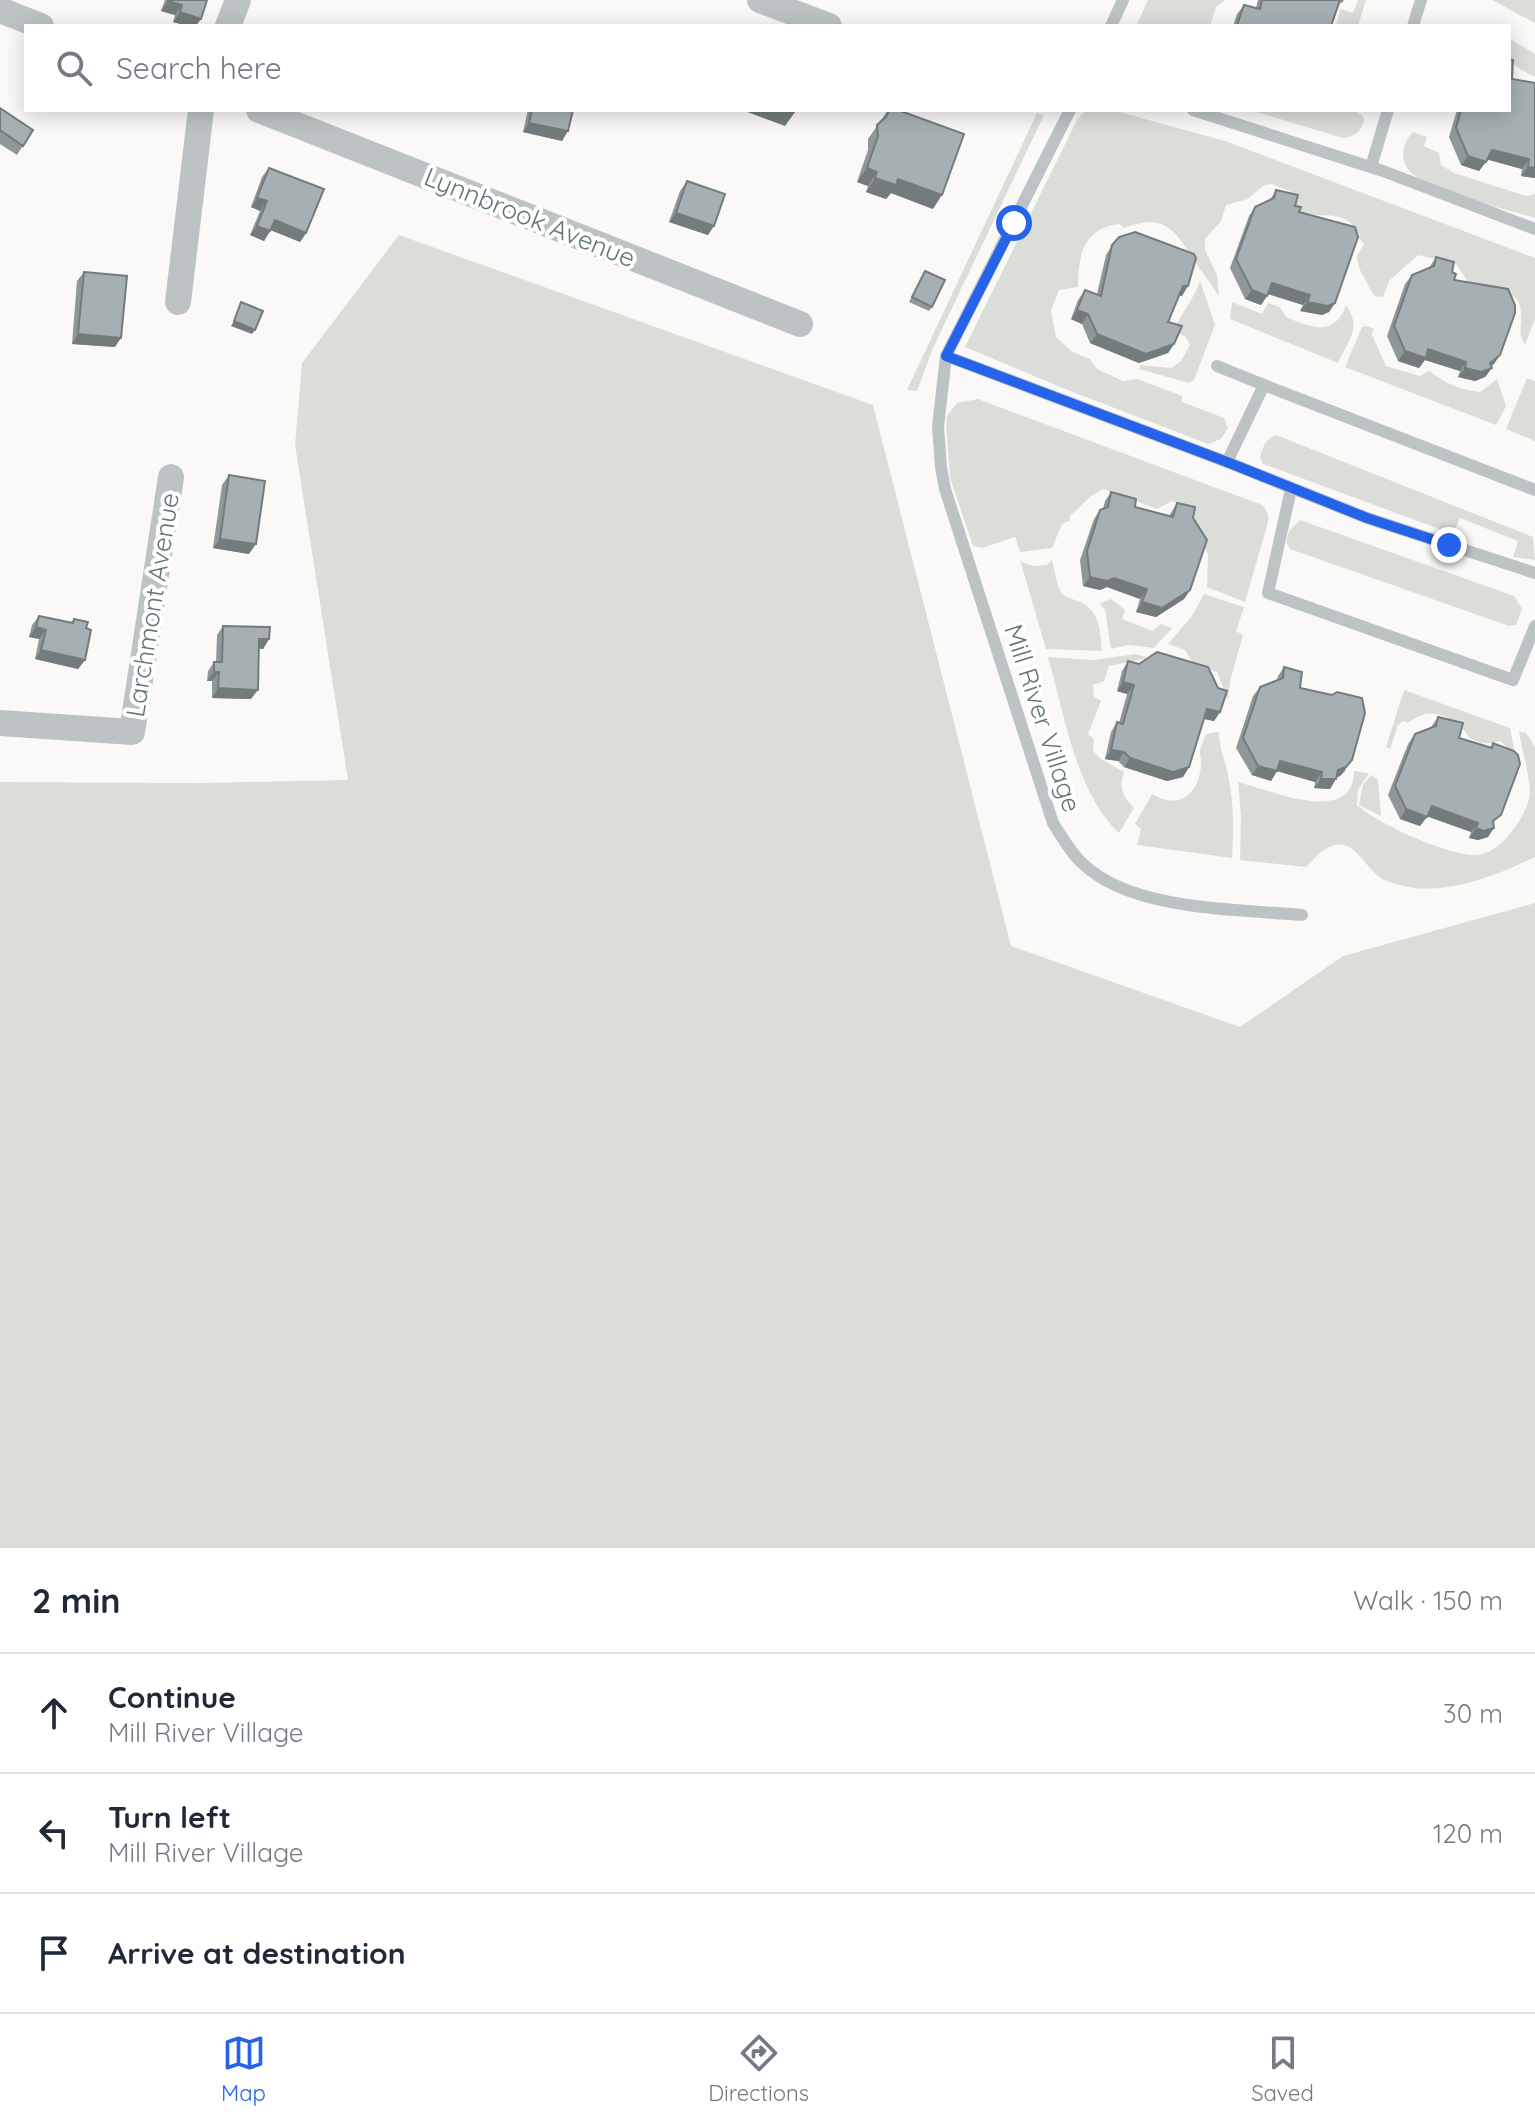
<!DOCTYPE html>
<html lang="en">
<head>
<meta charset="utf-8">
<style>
  body { margin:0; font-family:Quicksand,sans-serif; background:#f6f6f7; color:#1f2937 }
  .stop { position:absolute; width:24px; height:24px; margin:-18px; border:6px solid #2563eb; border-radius:50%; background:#fff }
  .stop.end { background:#2563eb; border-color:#fff; box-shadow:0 2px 8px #0008 }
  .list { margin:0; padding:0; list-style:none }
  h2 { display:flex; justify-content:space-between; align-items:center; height:104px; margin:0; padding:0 32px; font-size:34px }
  h2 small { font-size:26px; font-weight:400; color:#747a83 }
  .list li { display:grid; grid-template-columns:52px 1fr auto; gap:24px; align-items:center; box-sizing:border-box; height:120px; padding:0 32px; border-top:2px solid #e0e1e3 }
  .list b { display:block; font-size:30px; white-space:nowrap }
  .list p { margin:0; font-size:26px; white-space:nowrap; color:#747a83 }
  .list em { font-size:26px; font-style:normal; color:#747a83 }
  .icon { flex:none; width:44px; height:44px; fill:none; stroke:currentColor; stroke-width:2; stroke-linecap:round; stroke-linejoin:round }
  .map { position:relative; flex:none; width:1535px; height:1548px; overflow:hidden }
  .search { position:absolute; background:#fff; box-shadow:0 4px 20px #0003; left:24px; right:24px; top:24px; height:88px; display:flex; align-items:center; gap:20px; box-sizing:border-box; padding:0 28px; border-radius:0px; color:#747a83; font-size:30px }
  .sheet { height:464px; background:#fff }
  nav { display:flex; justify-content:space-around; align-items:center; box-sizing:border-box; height:112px; border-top:2px solid #e0e1e3; background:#fff; font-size:22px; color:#747a83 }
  nav a { display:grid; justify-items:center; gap:4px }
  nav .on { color:#2563eb }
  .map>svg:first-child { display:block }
  .green { fill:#dbded8 }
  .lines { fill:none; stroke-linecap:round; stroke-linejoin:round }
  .lane { stroke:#bdc3c5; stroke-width:12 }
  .street { stroke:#bdc3c5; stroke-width:26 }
  .wall { fill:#8f9799 }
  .shaded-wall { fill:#747b7d }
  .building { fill:#a6b0b2; stroke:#747b7d; stroke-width:2 }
  .route { stroke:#2563eb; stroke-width:10 }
  .labels { text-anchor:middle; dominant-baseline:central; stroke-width:8; stroke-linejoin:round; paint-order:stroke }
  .street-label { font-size:26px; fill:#647579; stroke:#fff }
</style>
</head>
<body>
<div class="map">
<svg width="1535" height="1548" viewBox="0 0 1535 1548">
  <rect width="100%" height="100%" fill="#faf9f8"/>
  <g class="green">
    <polygon points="1148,0 1225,0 1216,7 1210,26 1136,26"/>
    <polygon points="1358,0 1366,0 1358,26 1336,26 1340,9 1353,13"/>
    <polygon points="1492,0 1535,0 1535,23"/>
    <path d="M1509,38L1535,54V77C1512,65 1509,65 1509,38Z"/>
    <path d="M1087,110H1112L1225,141L1535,258V319L1525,345C1517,330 1522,330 1521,314C1521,287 1490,288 1470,285L1456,264L1418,255L1389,281L1383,297L1374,296L1359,268L1357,256L1364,244L1352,230L1354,227C1342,212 1330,217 1315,215C1309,215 1301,211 1294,209L1297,199L1294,193L1272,184L1264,185L1248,199L1226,205L1221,221L1205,239V250L1217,275L1219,297C1212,284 1202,273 1194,260C1174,228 1163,213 1124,228L1119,224C1083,228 1078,256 1078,287L1059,290L1051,311L1056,337L1071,351L1090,359L1097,369L1123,381L1137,379L1182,396V402L1224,418L1228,428L1221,439L1208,444L1065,389L965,347L1078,118Z"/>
    <path d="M1250,110H1352L1363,116L1364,121C1361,131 1354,137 1343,138Z"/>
    <polygon points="1037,113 1044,115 933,348 917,391 907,390"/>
    <path d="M1413,132L1427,137L1424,146L1439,153L1441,165L1454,173L1526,196L1535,194V218C1505,209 1438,193 1415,176C1399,164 1400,145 1413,132Z"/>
    <polygon points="399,235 873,405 1011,946 1240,1027 1343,956 1535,903 1535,1548 0,1548 0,782 199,783 348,780 295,445 302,363"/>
    <path d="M1200,281L1215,325L1194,380L1189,383L1139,369L1140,365L1171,368L1181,361L1190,345L1186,337L1174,331C1181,313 1194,299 1200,281Z"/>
    <path d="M1232,302L1262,314L1268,303L1280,307L1286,317C1311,327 1334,338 1346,305C1362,328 1349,339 1338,363L1230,319Z"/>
    <path d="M1367,326L1374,329L1372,335L1386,366L1420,376L1429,371C1446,383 1459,390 1480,392L1497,379L1506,406L1496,425L1345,367L1362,327Z"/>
    <polygon points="1527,378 1535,381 1535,441 1506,429"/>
    <path d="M978,399L1262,505C1269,512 1269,517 1267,526L1245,602L1207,587L1208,554L1191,517L1190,508L1172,501L1157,509L1103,489L1091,496L1070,516V521L1062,524L1052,548L1020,552L1015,537L982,548L973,546L950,478L946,425L947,416L957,403Z"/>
    <path d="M1276,435L1533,537L1535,560L1513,557L1518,541L1460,518L1453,534L1263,464L1260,458C1263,447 1265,439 1276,435Z"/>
    <polygon points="1300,520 1514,596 1522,609 1516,625 1509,626 1290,549 1286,542 1289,531"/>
    <path d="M1020,560C1028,567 1037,566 1047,565L1052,560C1055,569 1056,584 1061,592C1064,597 1072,599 1078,601C1100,610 1100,630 1102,651L1046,649Z"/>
    <polygon points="1204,594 1244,607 1236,631 1243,635 1230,681 1228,700 1217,672 1193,663 1185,650 1168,644 1192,616"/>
    <polygon points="1111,599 1125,610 1122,619 1153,631 1161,624 1172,628 1154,648 1129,645 1111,649 1105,610 1100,603"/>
    <path d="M1136,654L1148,658L1109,666L1104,681L1093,685L1094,697L1101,701L1088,734L1094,739L1093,751L1101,759L1124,772C1119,788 1122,796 1134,808L1119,833C1076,793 1064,713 1048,657L1093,660Z"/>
    <path d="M1404,690L1510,728L1519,776L1506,746L1500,741C1488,745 1480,744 1469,738C1463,724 1442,711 1425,714C1419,715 1413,720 1407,723L1403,721L1398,725L1390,749L1386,747Z"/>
    <path d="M1519,731L1526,733L1535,747V857C1499,874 1456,892 1415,888C1406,887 1392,883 1384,880C1363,869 1354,830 1324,850C1317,854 1312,862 1306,867L1240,860L1241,817L1238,782C1269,790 1354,827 1354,771L1369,773L1358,790L1357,805C1377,823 1456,861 1483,854C1503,849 1524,818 1529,799C1533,785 1521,747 1519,731Z"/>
    <path d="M1219,732C1219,748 1225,760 1228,775C1234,803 1234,830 1232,858L1137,845L1141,829L1135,824L1152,794C1179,810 1198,795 1201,766C1202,761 1200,757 1200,753C1200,747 1204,740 1206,734Z"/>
    <polygon points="1371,775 1378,780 1381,816 1359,805 1363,785"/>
  </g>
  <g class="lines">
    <g class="lane">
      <polyline points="1111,26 1123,0"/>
      <polyline points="1413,26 1421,0"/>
      <path d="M1070,110L946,356L938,427L941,467L945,489L1053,823C1062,837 1070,852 1082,863C1131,911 1237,909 1302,915"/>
      <polyline points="1193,110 1383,171 1535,229"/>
      <polyline points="1371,167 1388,110"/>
      <polyline points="946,356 1227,462 1367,518 1535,573"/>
      <polyline points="1217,366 1264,385"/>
      <polyline points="1227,462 1264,385 1535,490"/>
      <polyline points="1291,489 1268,593 1513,680 1535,626"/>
    </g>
    <g class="street">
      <polyline points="760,0 829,26"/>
      <polyline points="0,10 41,26"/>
      <polyline points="228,26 238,0"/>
      <polyline points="259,110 800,324"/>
      <polyline points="178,302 201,110"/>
      <polyline points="0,723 132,732 171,477"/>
    </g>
  </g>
  <g class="wall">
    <polygon points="165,0 207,0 196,26 188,26 173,22 175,15 161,11"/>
    <polygon points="1258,0 1344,0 1342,3 1339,2 1331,26 1233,26 1237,14 1244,5 1256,8"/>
    <polygon points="1512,79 1535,178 1521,176 1522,169 1487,159 1479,171 1461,165 1449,137 1457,110 1509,110"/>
    <polygon points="0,108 33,130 17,155 0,144"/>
    <polygon points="528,110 573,110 562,141 523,132"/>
    <polygon points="888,110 898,110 933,209 891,193 886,199 866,192 868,186 857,182 868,150 868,139"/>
    <polygon points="269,168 306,233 300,242 271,230 264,241 250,235 260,211 251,207 262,177"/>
    <polygon points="687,181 708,235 669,222 680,191"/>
    <polygon points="1276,190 1295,206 1299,212 1335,303 1329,312 1322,315 1300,311 1303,305 1268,294 1261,305 1245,299 1230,268 1249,216 1255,207 1270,200"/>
    <polygon points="1112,245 1182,296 1179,295 1168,322 1174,344 1168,353 1139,363 1090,343 1082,324 1071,319 1078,300 1085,290 1097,294 1106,255"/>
    <polygon points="1436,257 1452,272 1494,364 1491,366 1492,368 1485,377 1475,381 1458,377 1460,371 1425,360 1419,368 1398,361 1387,336 1405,284 1412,275 1429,268"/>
    <polygon points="925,271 932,307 929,311 909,302"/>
    <polygon points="84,272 115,347 72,344 77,281"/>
    <polygon points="229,475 249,554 213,548 222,485"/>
    <polygon points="1111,492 1135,507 1169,516 1177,503 1190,590 1184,599 1156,617 1136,612 1140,599 1107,587 1100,590 1083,586 1080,560 1094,519 1100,510 1103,509 1105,501"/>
    <polygon points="39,616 70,623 74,619 86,628 85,660 78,669 35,659 39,639 29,637 32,625"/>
    <polygon points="223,626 269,639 263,649 259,648 251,699 212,698 212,681 207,681 208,671 214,662 216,662 217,635"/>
    <polygon points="1128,661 1220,712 1214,721 1204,719 1189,767 1183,777 1167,781 1124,767 1118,761 1105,759 1111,732 1117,722 1119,723 1127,694 1117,691 1122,671"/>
    <polygon points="1284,667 1300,688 1346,770 1340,776 1337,777 1330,789 1314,788 1315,782 1277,771 1271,781 1252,775 1236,748 1253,696 1260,687 1277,680 1278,676"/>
    <polygon points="1438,717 1459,738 1490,748 1493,743 1493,825 1488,837 1478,840 1469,838 1471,832 1427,816 1420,826 1400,819 1388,795 1408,744 1415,734 1431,727"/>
  </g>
  <g class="shaded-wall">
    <polygon points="168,1 182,5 175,15 161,11"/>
    <polygon points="180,12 201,19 196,26 188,26 173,22"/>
    <polygon points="742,110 789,110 795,112 785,126"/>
    <polygon points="529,123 568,131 562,141 523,132"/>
    <polygon points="1492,150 1529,159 1522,169 1485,159"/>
    <polygon points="1468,156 1486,162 1479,171 1461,165"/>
    <polygon points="1528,167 1535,168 1535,178 1521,176"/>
    <polygon points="867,168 877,172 868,186 857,182"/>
    <polygon points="875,178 898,179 942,195 933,209 891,193 886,199 866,192"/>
    <polygon points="257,198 267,201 260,211 251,207"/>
    <polygon points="676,213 714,226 708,235 669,222"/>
    <polygon points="275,220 306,233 300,242 268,229"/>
    <polygon points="257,226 270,231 264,241 250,235"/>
    <polygon points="1272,283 1310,295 1303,305 1265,293"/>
    <polygon points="1183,286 1188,286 1182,296 1177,295"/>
    <polygon points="1252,290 1267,296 1261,305 1245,299"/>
    <polygon points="1307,302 1335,303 1329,312 1322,315 1300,311"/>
    <polygon points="1077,310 1088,314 1082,324 1071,319"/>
    <polygon points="234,321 255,330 252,334 231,326"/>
    <polygon points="78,334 121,338 115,347 72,344"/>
    <polygon points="1097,334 1174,344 1168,353 1139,363 1090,343"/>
    <polygon points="1428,349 1466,362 1460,371 1425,360 1419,368 1398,361 1405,351"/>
    <polygon points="1500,355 1494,364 1485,370 1492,368 1485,377 1475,381 1458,377 1465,368 1490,363"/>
    <polygon points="220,539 256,544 249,554 213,548"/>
    <polygon points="1090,577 1114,578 1147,589 1140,599 1107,587 1100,590 1083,586"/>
    <polygon points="1190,590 1184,599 1156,617 1136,612 1142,602"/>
    <polygon points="36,627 46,630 39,639 29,637"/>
    <polygon points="259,639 269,639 263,649 253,648"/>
    <polygon points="41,650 85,660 78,669 35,659"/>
    <polygon points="214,672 219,672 212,681 207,681"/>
    <polygon points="1123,682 1134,685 1127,694 1117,691"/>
    <polygon points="218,688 258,690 251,699 212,698"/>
    <polygon points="1207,709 1220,712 1214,721 1200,718"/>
    <polygon points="1111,750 1124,752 1118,761 1105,759"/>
    <polygon points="1130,758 1189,767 1183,777 1167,781 1124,767"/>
    <polygon points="1352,760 1340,776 1332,779 1338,770"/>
    <polygon points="1280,761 1322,772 1315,782 1277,771 1271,781 1252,775 1258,766"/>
    <polygon points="1321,779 1336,779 1330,789 1314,788"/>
    <polygon points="1432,806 1478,823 1471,832 1426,816"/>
    <polygon points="1406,809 1427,817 1420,826 1400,819"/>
    <polygon points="1476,828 1494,828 1488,837 1478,840 1469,838"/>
  </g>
  <g class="building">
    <polygon points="168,0 207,0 201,19 180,12 182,5 168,1"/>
    <polygon points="1262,0 1340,0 1331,26 1244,26 1237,25 1244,5 1260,9"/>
    <polygon points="1509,59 1513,60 1512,79 1535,83 1535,168 1528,167 1529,159 1492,150 1486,162 1468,156 1456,128 1461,110 1509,110"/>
    <polygon points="0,108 33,130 23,146 0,130"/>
    <polygon points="532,110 573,110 568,131 529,123"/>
    <polygon points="889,110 898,110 964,134 942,195 898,179 896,185 875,178 877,172 867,168 878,136 877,125 886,117"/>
    <polygon points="269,168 324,189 306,233 275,220 270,231 257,226 267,201 257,198"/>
    <polygon points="687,181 725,194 714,226 676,213"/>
    <polygon points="1276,190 1298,195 1295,206 1301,207 1299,212 1355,227 1358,237 1335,303 1328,306 1307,302 1310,295 1272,283 1267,296 1252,290 1236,259 1255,207 1274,198"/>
    <polygon points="1135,232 1194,254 1196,258 1188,286 1183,286 1168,322 1182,326 1174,344 1146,354 1097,334 1088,314 1077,310 1085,290 1101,296 1112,245 1119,237"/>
    <polygon points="1436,257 1454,262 1452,272 1456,274 1454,280 1508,289 1515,305 1515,313 1500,355 1490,363 1492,368 1481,372 1465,368 1466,362 1428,349 1426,358 1405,351 1394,326 1412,275 1434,266"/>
    <polygon points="925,271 945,280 932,307 912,297"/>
    <polygon points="84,272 127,276 121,338 78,334"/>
    <polygon points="241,302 263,311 255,330 234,321"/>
    <polygon points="229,475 265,481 256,544 220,539"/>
    <polygon points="1111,492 1136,499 1135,507 1173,517 1177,503 1195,507 1193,518 1207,540 1190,590 1162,608 1142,602 1147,589 1114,578 1107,581 1090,577 1087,551 1100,510 1108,507"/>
    <polygon points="39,616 73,623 74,619 88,622 86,628 91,630 85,660 41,650 46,630 36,627"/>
    <polygon points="223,626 270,627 269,639 259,639 258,690 218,688 219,672 214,672 214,662 222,662"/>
    <polygon points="1157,652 1208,667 1218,688 1227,691 1220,712 1207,709 1189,767 1173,772 1130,758 1124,752 1111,750 1117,722 1123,724 1134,685 1123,682 1128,661 1139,664"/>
    <polygon points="1284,667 1302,672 1300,688 1332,695 1337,692 1362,698 1365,713 1352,760 1346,767 1338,770 1336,779 1321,779 1322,772 1280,761 1277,771 1258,766 1243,738 1260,687 1283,678"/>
    <polygon points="1438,717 1463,723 1459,738 1492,748 1493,743 1514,751 1518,755 1520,764 1501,815 1493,821 1494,828 1484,831 1476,828 1478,823 1432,806 1427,817 1406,809 1395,786 1415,734 1436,726"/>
  </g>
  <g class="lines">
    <polyline class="route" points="1014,223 946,356 1227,462 1367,518 1449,545"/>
  </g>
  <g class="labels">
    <g class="street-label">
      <text transform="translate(530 217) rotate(22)">Lynnbrook Avenue</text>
      <text transform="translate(152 605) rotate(-81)">Larchmont Avenue</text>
      <text transform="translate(1043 718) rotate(72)">Mill River Village</text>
    </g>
  </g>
</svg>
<div class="stop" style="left:1014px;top:223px"></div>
<div class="stop end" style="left:1449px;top:545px"></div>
<div class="search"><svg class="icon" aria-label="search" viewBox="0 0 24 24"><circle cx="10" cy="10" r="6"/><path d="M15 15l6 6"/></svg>Search here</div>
</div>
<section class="sheet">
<h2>2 min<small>Walk · 150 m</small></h2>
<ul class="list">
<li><svg class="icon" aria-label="ahead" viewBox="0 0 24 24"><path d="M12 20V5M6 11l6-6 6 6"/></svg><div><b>Continue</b><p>Mill River Village</p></div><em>30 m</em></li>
<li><svg class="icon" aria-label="left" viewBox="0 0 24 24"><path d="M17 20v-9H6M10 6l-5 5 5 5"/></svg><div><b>Turn left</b><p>Mill River Village</p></div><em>120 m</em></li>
<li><svg class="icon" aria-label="arrive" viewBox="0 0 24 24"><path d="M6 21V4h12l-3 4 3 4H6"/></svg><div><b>Arrive at destination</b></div></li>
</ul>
</section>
<nav>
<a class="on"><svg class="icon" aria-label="map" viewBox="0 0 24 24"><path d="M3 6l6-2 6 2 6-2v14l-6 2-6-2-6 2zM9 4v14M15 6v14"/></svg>Map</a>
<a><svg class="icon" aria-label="directions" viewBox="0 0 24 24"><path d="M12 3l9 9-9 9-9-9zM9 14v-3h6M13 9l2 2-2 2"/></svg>Directions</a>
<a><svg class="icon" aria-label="saved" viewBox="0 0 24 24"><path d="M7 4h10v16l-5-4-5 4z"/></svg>Saved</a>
</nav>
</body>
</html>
